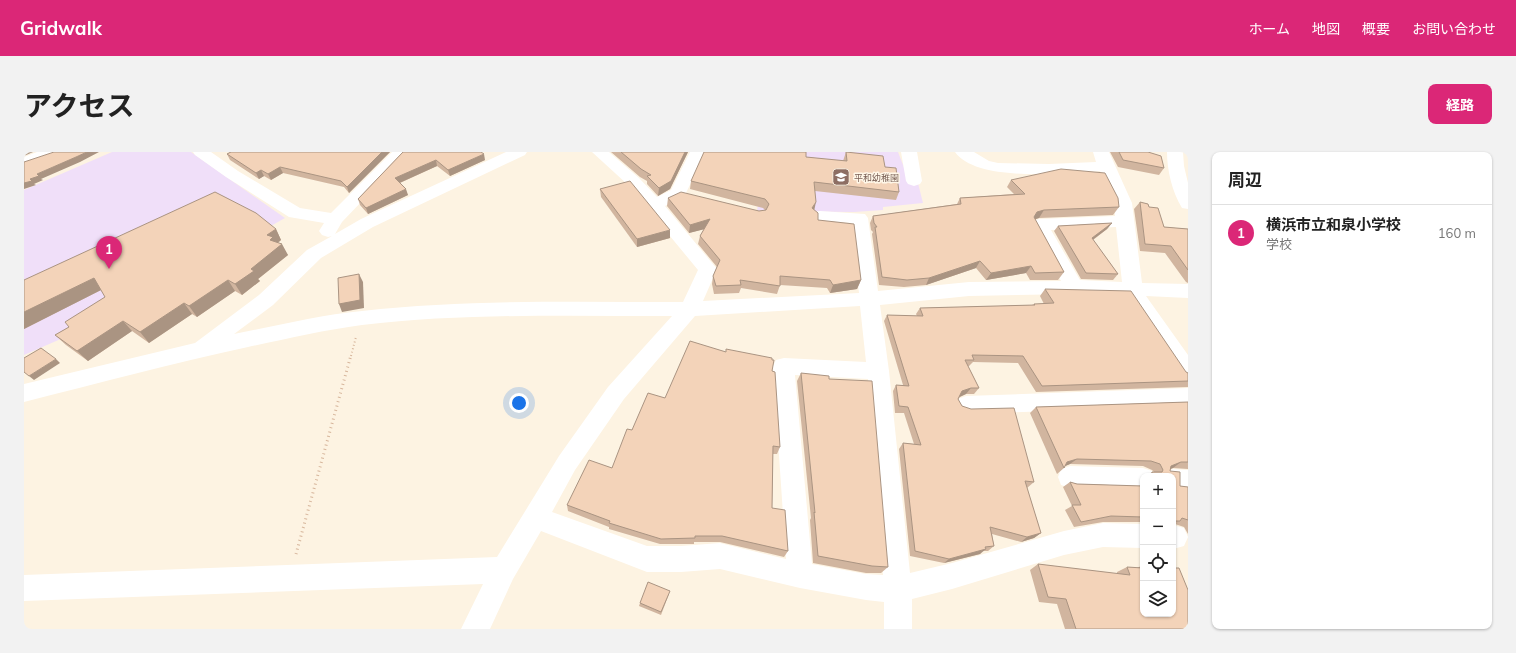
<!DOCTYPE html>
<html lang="ja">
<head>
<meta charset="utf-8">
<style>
  body { margin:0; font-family:Mulish,"Noto Sans JP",sans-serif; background:#f2f2f2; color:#222 }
  .controls { position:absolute; right:12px; bottom:12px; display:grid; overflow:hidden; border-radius:8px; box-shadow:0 1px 3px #0004 }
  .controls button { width:36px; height:36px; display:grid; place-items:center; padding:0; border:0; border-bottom:1px solid #e0e0e0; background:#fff; color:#222; font:20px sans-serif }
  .you { position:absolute; left:495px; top:251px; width:14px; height:14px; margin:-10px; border:3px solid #fff; border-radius:50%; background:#1a73e8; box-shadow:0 0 0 6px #1a73e833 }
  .badge { display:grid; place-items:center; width:26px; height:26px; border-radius:50%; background:#db2777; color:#fff; font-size:13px; font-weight:700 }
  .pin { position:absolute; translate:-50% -33px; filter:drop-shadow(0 1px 2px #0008) }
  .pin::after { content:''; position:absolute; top:21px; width:14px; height:12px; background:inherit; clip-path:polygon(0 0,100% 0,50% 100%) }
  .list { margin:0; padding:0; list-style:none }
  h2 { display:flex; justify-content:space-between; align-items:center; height:52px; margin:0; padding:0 16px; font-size:17px }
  h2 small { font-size:13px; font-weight:400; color:#767676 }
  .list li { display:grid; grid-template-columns:26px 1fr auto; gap:12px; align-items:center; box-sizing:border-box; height:56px; padding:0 16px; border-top:1px solid #e0e0e0 }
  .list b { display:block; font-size:15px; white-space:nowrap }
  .list p { margin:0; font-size:13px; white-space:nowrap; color:#767676 }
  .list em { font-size:13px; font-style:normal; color:#767676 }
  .icon { flex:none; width:22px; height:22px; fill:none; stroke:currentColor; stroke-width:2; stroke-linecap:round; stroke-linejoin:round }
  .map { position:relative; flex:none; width:1164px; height:477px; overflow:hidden; border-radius:8px }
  header { display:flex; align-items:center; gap:24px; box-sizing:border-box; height:56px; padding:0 20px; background:#db2777; color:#fff }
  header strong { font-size:19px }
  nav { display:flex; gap:22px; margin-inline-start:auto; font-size:14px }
  .intro { display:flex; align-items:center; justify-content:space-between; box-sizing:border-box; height:96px; padding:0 24px }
  h1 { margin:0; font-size:28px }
  .button { padding:10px 18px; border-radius:8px; background:#db2777; color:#fff; font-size:14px; font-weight:700 }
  main { display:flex; gap:24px; padding:0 24px }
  aside { flex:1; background:#fff; border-radius:8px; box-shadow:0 1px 3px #0004 }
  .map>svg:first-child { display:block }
  .education { fill:#f0dff9 }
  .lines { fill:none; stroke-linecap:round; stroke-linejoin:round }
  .path-far1 { stroke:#d7b69c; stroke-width:2; stroke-dasharray:1 2.5; stroke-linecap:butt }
  .path { stroke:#d7b69c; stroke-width:3; stroke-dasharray:1 3.5; stroke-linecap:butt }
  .minor { fill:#fff; fill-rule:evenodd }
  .wall { fill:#d1b59f }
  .shaded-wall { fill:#aa9482 }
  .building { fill:#f3d3b9; stroke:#aa9482 }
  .labels { text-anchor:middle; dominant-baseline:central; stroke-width:3; stroke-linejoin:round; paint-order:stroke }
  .far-education-label { font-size:9px; fill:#785e54; stroke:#fff7e8; text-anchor:start }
</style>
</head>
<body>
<header>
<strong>Gridwalk</strong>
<nav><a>ホーム</a><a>地図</a><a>概要</a><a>お問い合わせ</a></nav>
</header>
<div class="intro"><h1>アクセス</h1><a class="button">経路</a></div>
<main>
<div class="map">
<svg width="1164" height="477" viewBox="0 0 1164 477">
  <rect width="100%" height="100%" fill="#fdf3e2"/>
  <g class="education">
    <polygon points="88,0 167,0 261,66 78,169 0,203 0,38"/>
    <polygon points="742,0 874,0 886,31 894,31 899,51 859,55 859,58 830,60 733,59"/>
  </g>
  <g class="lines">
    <polyline class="path-far1" points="327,204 332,185"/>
    <polyline class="path" points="272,402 327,203"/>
    <g class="minor">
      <polygon points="13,0 36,0 34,3 0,15 0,5"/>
      <path d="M169,0H187L214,19L276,56L307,61L368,0H385L318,70L311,82L337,67L482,0H503L501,3L349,75L297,106L249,153L210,182C252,174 295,163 338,159C445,147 552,150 659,150L674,118L603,32L568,0H585L615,26L633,45L647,38L666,0H682L660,45L641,54L693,117L679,149L835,141L827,71L790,68L787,64L790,60L796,59L841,62L844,66L854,139L945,130L1037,129L1006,73L1009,69L1015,67L1091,64L1090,51L1076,19C1042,21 953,31 931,0H950L965,9L974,11L1025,12L1072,10L1069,0H1085L1108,51L1118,131L1164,132V146L1122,144L1164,203V228L1156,226L1102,144L1050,142L945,144L856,153L865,219L886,421L928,411L1040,379L1079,371L1119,372V396L1079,395L1040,403L928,437L888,447V477H860V450L842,448L776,436L696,417L657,420H623L517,379L489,427L466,477H437L459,432L0,449V423L473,405L535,304L584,235L648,164C545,164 441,161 338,173C300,178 262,187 224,195C149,211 75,231 0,250V232L171,191L235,143L283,98L308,84L304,85L298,83L295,79L300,71L265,65L202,25L171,3ZM1092,75L1098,130L1056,128L1027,78ZM836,154L842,210L760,206L752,208L749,214L762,407L696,391L657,394H623L528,360L551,318L600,247L671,164ZM771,223L844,227L859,423L842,422L788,412Z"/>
      <polygon points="877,0 893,0 898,29 896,32 890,34 884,32 882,29"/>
      <path d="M1143,0H1159L1160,14L1164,31V57L1158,56C1148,40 1143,18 1143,0Z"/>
      <polygon points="1164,236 1164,254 942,262 934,259 931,253 934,247 942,244"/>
      <polygon points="1046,314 1119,316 1128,319 1130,324 1119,324 1119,338 1046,336 1037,333 1034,325 1037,317"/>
      <polygon points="1149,317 1164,318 1164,340 1149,339 1149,324 1139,324 1140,320"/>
      <polygon points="1149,373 1160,376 1164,385 1160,394 1149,397"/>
    </g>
  </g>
  <g class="wall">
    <polygon points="206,0 366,0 325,41 320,35 259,21 247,28 240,24 235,27 206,8 203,2"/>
    <polygon points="379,0 461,8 426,24 413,14 376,31 384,43 344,62 336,53 334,47"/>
    <polygon points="587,0 664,0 646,37 634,44 623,32 623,29 616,25"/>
    <polygon points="822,0 861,15 875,40 872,48 791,39 790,58 794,68 837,128 833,137 806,141 803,136 756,133 753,142 717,136 715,141 690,142 688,132 689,124 693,115 674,92 676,84 680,77 665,81 643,54 644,46 735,59 741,58 739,56 666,37 667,29 782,5 819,9"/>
    <polygon points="1086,0 1124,0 1140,16 1135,23 1094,15"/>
    <polygon points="987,28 1095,55 1089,63 1015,66 1011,67 1040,120 1034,128 1006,128 1002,121 962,128 952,116 902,133 880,135 855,133 848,82 849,80 847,78 846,71 849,64 933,52 936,46 990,42 983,35"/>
    <polygon points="576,37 646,86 613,95 577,45"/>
    <polygon points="1116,50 1125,55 1140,75 1164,77 1164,131 1162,130 1141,101 1116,99 1110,57"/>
    <polygon points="1088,71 1083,77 1069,88 1094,122 1089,128 1057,127 1030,79 1034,74"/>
    <polygon points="252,77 257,88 254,91 264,103 234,127 236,129 218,143 211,139 173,165 168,162 125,191 108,179 64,209 42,193 31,183 45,175 81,145 77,138 0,177 0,129"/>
    <polygon points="1021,137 1162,220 1164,221 1164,235 1012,240 994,211 949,210 945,214 944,214 955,236 950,242 942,242 936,245 934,247 938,254 1010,330 1003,336 1017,381 1010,386 997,390 968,382 970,394 964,399 958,399 956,402 920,411 886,404 875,297 879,291 890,292 880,261 871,261 869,239 872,233 879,233 860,169 863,163 893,164 892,162 896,156 1008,153 1010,152 1020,152 1016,144"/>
    <polygon points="748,219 756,295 753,302 749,302 748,356 764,399 760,405 696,390 670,390 670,392 636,392 585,377 585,375 544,359 543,353 588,316 608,278 641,246"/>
    <polygon points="777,221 805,227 864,415 857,421 842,421 789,411 786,368 787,366 773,229"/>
    <polygon points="1164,250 1164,317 1149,316 1146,317 1146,319 1156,334 1164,335 1164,382 1160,375 1151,372 1149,373 1149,324 1123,324 1128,320 1130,320 1128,318 1119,314 1046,312 1041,314 1040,316 1033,322 1006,261 1012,255"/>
    <polygon points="1046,330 1053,332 1119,334 1119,370 1079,370 1050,375 1041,358 1048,354 1039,335"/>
    <polygon points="1014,412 1093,422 1093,420 1103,415 1113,416 1119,413 1119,462 1164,477 1041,477 1033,452 1015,450 1006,418"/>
    <polygon points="645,442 637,463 615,454 616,451"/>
  </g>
  <g class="shaded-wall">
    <polygon points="0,0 9,0 0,4"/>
    <polygon points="63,0 75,0 56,10 17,27 19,28 10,32 12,33 0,37 0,31 13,22"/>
    <polygon points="358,0 366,0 325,41 323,35"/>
    <polygon points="661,0 664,0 646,37 634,44 635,36"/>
    <polygon points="460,2 461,8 426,24 424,18"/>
    <polygon points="412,8 413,14 373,32 371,26"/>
    <polygon points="256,15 259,21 247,28 244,22"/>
    <polygon points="237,18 240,24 235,27 232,21"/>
    <polygon points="382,37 384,43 344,62 342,56"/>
    <polygon points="792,50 790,59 788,56"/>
    <polygon points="1020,58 1015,66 1009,68 1010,65 1013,60"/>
    <polygon points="686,67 685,76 665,81 666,73"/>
    <polygon points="1088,71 1083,77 1063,92 1068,86"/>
    <polygon points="252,77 257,88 253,91 258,92 264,103 234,127 236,129 218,143 211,132 243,83"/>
    <polygon points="646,78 646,86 613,95 613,87"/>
    <polygon points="956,109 952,116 902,133 905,126"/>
    <polygon points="1007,114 1002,121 962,128 967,121"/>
    <polygon points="335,122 339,130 340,156 318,160 315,152"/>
    <polygon points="70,126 79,137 0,177 0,160"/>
    <polygon points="204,128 211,139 173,165 165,154"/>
    <polygon points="837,128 833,137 806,141 809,133"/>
    <polygon points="160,151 168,162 125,191 116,180"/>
    <polygon points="99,169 108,179 64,209 53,199"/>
    <polygon points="32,207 36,211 10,228 5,224"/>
    <polygon points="947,236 942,242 933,246 938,239"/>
    <polygon points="1053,307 1046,312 1039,315 1043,310"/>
    <polygon points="1157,310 1149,316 1139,320 1147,314"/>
    <polygon points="1017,381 1010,386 997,390 1003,385"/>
    <polygon points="962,397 956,402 920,411 925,407"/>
  </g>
  <g class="building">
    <polygon points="30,0 63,0 52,5 13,22 15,24 6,27 8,29 0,31 0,10"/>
    <polygon points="207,0 358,0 323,35 317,29 256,15 244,22 237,18 232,21 203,2"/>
    <polygon points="379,0 457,0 460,2 424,18 412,8 371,26 382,37 342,56 334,47"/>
    <polygon points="597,0 661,0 647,29 635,36 623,24 627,23 617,17"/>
    <polygon points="680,0 782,0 782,5 823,9 822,0 859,4 861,15 872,16 875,40 790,30 792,50 788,56 794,61 794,68 830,72 837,128 809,133 806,128 756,124 756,134 716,128 717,133 692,134 689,124 696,108 676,84 686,67 666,73 644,46 657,40 735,59 742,58 745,52 741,47 667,29"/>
    <polygon points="1095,0 1124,0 1137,4 1140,16 1099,8"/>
    <polygon points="1037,17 1081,21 1094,46 1095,55 1020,58 1013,60 1010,65 1040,120 1011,121 1007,114 967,121 956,109 905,126 883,128 858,125 851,75 853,75 850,71 849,64 937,52 936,46 1001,42 987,28"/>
    <polygon points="606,29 646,78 613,87 576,37"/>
    <polygon points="191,40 232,61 252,77 243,83 249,85 246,88 258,92 227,117 230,119 211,132 204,128 165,154 160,151 116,180 99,169 53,199 31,183 45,175 41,170 81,145 70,126 0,160 0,128"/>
    <polygon points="1116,50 1124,52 1125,55 1134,56 1140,75 1164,77 1164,118 1147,94 1121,92"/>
    <polygon points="1088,71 1068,86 1094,122 1062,121 1034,74"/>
    <polygon points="335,122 336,148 315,152 314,126"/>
    <polygon points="1021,137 1107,139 1162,220 1164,221 1164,229 1018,234 999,204 948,203 950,208 941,208 955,236 947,236 938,239 934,247 938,254 947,257 990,256 1010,330 1001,329 1017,381 1003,385 966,375 970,394 961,395 962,397 925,407 891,399 879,291 897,293 884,255 875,254 872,233 885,234 863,163 899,164 896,156 1011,153 1010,152 1030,151"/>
    <polygon points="666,189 702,200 702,197 748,206 748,208 750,208 748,219 751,220 756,295 749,294 748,356 761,358 764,399 698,384 671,384 671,386 637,387 585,371 586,369 543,353 565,308 588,316 603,277 608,278 624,241 641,246"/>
    <polygon points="17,196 32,207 5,224 0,220 0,206"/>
    <polygon points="777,221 805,224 805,227 848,229 864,415 848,414 794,404 790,360 791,361"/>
    <polygon points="1164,250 1164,310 1157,310 1147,314 1146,319 1156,320 1156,334 1164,335 1164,368 1158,366 1156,369 1149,369 1149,324 1128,324 1128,320 1138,320 1139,318 1136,312 1127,309 1053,307 1043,310 1040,316 1012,255"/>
    <polygon points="1046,330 1053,332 1119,334 1119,365 1087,364 1057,370 1048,353 1057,353"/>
    <polygon points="1014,412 1106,423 1103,415 1119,416 1119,462 1149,462 1149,416 1155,416 1164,438 1164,477 1052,477 1042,447 1024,445"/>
    <polygon points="624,430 646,439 637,460 616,451"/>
  </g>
  <defs>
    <symbol id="school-square" viewBox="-11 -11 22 22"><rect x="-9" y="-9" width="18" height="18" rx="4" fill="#8d6e63" stroke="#fff7e8"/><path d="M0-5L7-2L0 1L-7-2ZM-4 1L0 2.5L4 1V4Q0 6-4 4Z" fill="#fff"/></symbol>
  </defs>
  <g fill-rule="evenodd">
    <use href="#school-square" x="807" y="15" width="20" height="20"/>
  </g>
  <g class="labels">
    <g class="far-education-label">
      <text x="830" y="25">平和幼稚園</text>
    </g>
  </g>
</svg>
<div class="controls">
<button>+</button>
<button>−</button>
<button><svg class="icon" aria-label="locate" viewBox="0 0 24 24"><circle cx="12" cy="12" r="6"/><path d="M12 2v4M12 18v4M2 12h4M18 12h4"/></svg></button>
<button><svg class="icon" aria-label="layers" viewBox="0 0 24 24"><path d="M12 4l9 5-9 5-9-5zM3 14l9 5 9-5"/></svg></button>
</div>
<div class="you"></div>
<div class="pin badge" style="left:85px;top:117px">1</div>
</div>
<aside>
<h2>周辺<small></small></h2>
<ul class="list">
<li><span class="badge">1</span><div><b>横浜市立和泉小学校</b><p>学校</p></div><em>160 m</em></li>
</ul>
</aside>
</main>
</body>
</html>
